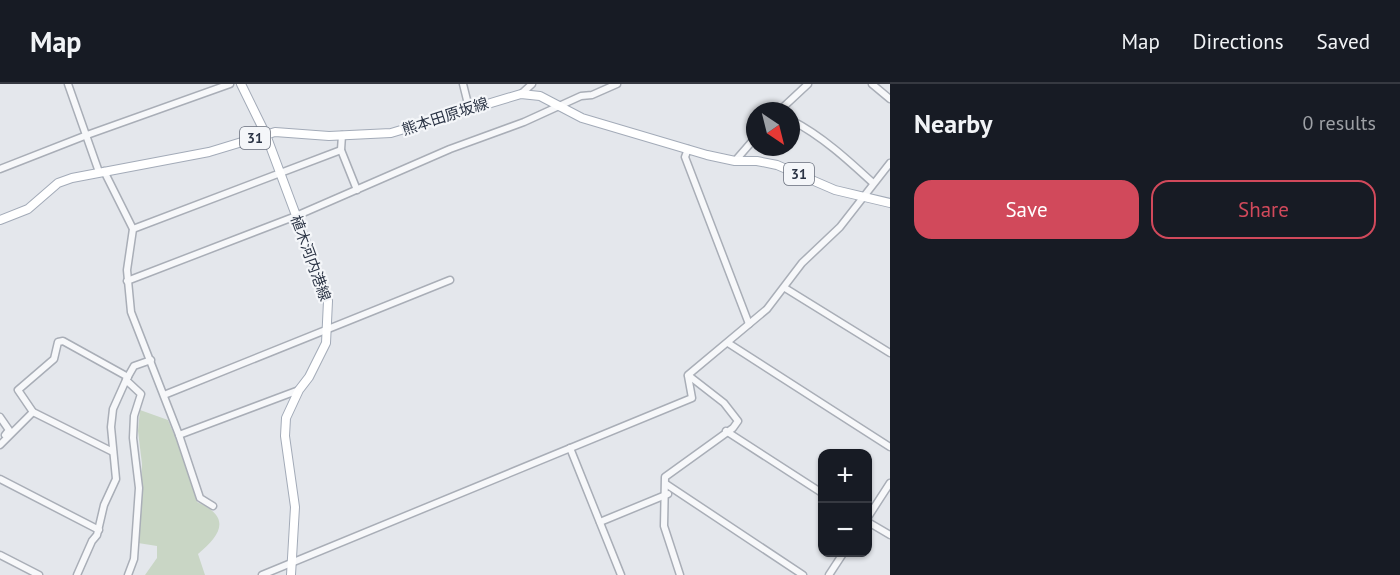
<!DOCTYPE html>
<html lang="en">
<head>
<meta charset="utf-8">
<style>
  body { margin:0; font-family:"PT Sans","Noto Sans JP",sans-serif; background:#242831; color:#f1f3f6 }
  .controls { position:absolute; right:18px; bottom:18px; display:grid; overflow:hidden; border-radius:12px; box-shadow:0 2px 4px #0004 }
  .controls button { width:54px; height:54px; display:grid; place-items:center; padding:0; border:0; border-bottom:2px solid #363941; background:#171b24; color:#f1f3f6; font:30px sans-serif }
  .compass { position:absolute; left:746px; top:18px; width:54px; height:54px; border-radius:50%; background:#171b24; box-shadow:0 2px 4px #0004; rotate:145deg }
  .list { margin:0; padding:0; list-style:none }
  h2 { display:flex; justify-content:space-between; align-items:center; height:78px; margin:0; padding:0 24px; font-size:26px }
  h2 small { font-size:20px; font-weight:400; color:#9ea1a6 }
  .actions { display:flex; gap:12px; padding:18px 24px }
  .actions a { flex:1; padding:14px 0; border:2px solid #d1495b; border-radius:18px; text-align:center; font-size:21px; color:#d1495b }
  .actions .main { background:#d1495b; color:#fff }
  .map { position:relative; flex:none; width:890px; height:491px; overflow:hidden }
  header { display:flex; align-items:center; gap:36px; box-sizing:border-box; height:84px; padding:0 30px; background:#171b24; border-bottom:2px solid #363941 }
  header strong { font-size:28px }
  nav { display:flex; gap:33px; margin-inline-start:auto; font-size:21px }
  main { display:flex }
  aside { flex:1; background:#171b24 }
  .map>svg:first-child { display:block }
  .green { fill:#c9d6c5 }
  .lines { fill:none; stroke-linecap:round; stroke-linejoin:round }
  .minor-casing { stroke:#a9aeb7; stroke-width:9 }
  .major-casing { stroke:#a3abb8; stroke-width:10 }
  .minor { stroke:#f7f8fa; stroke-width:6 }
  .major { stroke:#fff; stroke-width:8 }
  .labels { text-anchor:middle; dominant-baseline:central; stroke-width:4.5; stroke-linejoin:round; paint-order:stroke }
  .shield { fill:#f4f6f9; stroke:#676e7b; stroke-width:1.5 }
  .shield-label { font-size:14px; font-weight:bold; fill:#2b3445 }
  .street-label { font-size:15px; fill:#2b3445; stroke:#f4f6f9 }
</style>
</head>
<body>
<header>
<strong>Map</strong>
<nav><a>Map</a><a>Directions</a><a>Saved</a></nav>
</header>
<main>
<div class="map">
<svg width="890" height="491" viewBox="0 0 890 491">
  <rect width="100%" height="100%" fill="#e4e7ec"/>
  <path class="green" d="M140,326L168,336L194,398L197,418C232,433 221,451 198,470L205,491H145L157,474V462L138,459L142,380L138,347Z"/>
  <g class="lines">
    <defs>
      <g id="minor">
        <polyline points="68,0 99,88"/>
        <polyline points="463,0 469,24"/>
        <polyline points="872,0 890,15"/>
        <polyline points="521,10 532,0"/>
        <polyline points="779,27 808,0"/>
        <path d="M791,36C822,52 848,76 873,99"/>
        <polyline points="342,51 341,66 357,106"/>
        <polyline points="688,65 685,73 749,240"/>
        <polyline points="735,77 755,54"/>
        <polyline points="0,85 87,51 230,0"/>
        <polyline points="104,87 133,145 127,186 131,228 179,351 299,306"/>
        <polyline points="133,145 341,66"/>
        <polyline points="127,197 296,132 450,65 524,38 581,12 592,11 617,0"/>
        <polyline points="785,204 890,269"/>
        <polyline points="728,259 890,363"/>
        <polyline points="164,311 450,196"/>
        <polyline points="0,333 9,346 5,351"/>
        <polyline points="726,347 822,409"/>
        <polyline points="179,351 200,414 213,422"/>
        <polyline points="0,361 33,328"/>
        <polyline points="570,364 621,491"/>
        <polyline points="113,368 33,328 18,306 54,275 58,258 63,257 128,293"/>
        <polyline points="0,395 99,446"/>
        <polyline points="666,400 803,491"/>
        <polyline points="868,433 890,399"/>
        <polyline points="600,438 668,410"/>
        <polyline points="868,438 890,451"/>
        <polyline points="0,471 39,491"/>
        <polyline points="77,491 92,457 97,451 104,421 116,395 111,343 113,325 126,296"/>
        <polyline points="128,491 134,475 139,404 133,354 134,332 141,310 126,296 134,282 151,276"/>
        <polyline points="262,491 692,314 688,292"/>
        <polyline points="680,491 664,442 665,393 733,344 738,337 724,319 688,291 767,225 802,179 840,143 890,79"/>
        <polyline points="829,491 844,468"/>
      </g>
      <g id="major">
        <polyline points="241,0 266,51 328,217 326,259 309,293 299,306 286,334 285,352 295,423 291,491"/>
        <polyline points="0,136 28,125 58,99 72,94 209,68 275,48 329,52 391,49 521,10 540,12 582,34 707,71 735,77 757,77 777,81 835,106 890,119"/>
      </g>
    </defs>
    <use href="#minor" class="minor-casing"/>
    <use href="#major" class="major-casing"/>
    <use href="#minor" class="minor"/>
    <use href="#major" class="major"/>
  </g>
  <g class="labels">
    <g class="shield">
      <rect x="240" y="43" width="30" height="22" rx="4.5"/>
      <rect x="784" y="79" width="30" height="22" rx="4.5"/>
    </g>
    <g class="shield-label">
      <text x="255" y="54">31</text>
      <text x="799" y="90">31</text>
    </g>
    <g class="street-label">
      <text transform="translate(445 32) rotate(-18)">熊本田原坂線</text>
      <text transform="translate(311 174) rotate(70)">植木河内港線</text>
    </g>
  </g>
</svg>
<div class="controls">
<button>+</button>
<button>−</button>
</div>
<svg class="compass" viewBox="-18 -18 36 36"><path d="M0-13l5 13h-10z" fill="#e53935"/><path d="M0 13l5-13h-10z" fill="#9ea1a6"/></svg>
</div>
<aside>
<h2>Nearby<small>0 results</small></h2>
<ul class="list">
</ul>
<div class="actions"><a class="main">Save</a><a>Share</a></div>
</aside>
</main>
</body>
</html>
